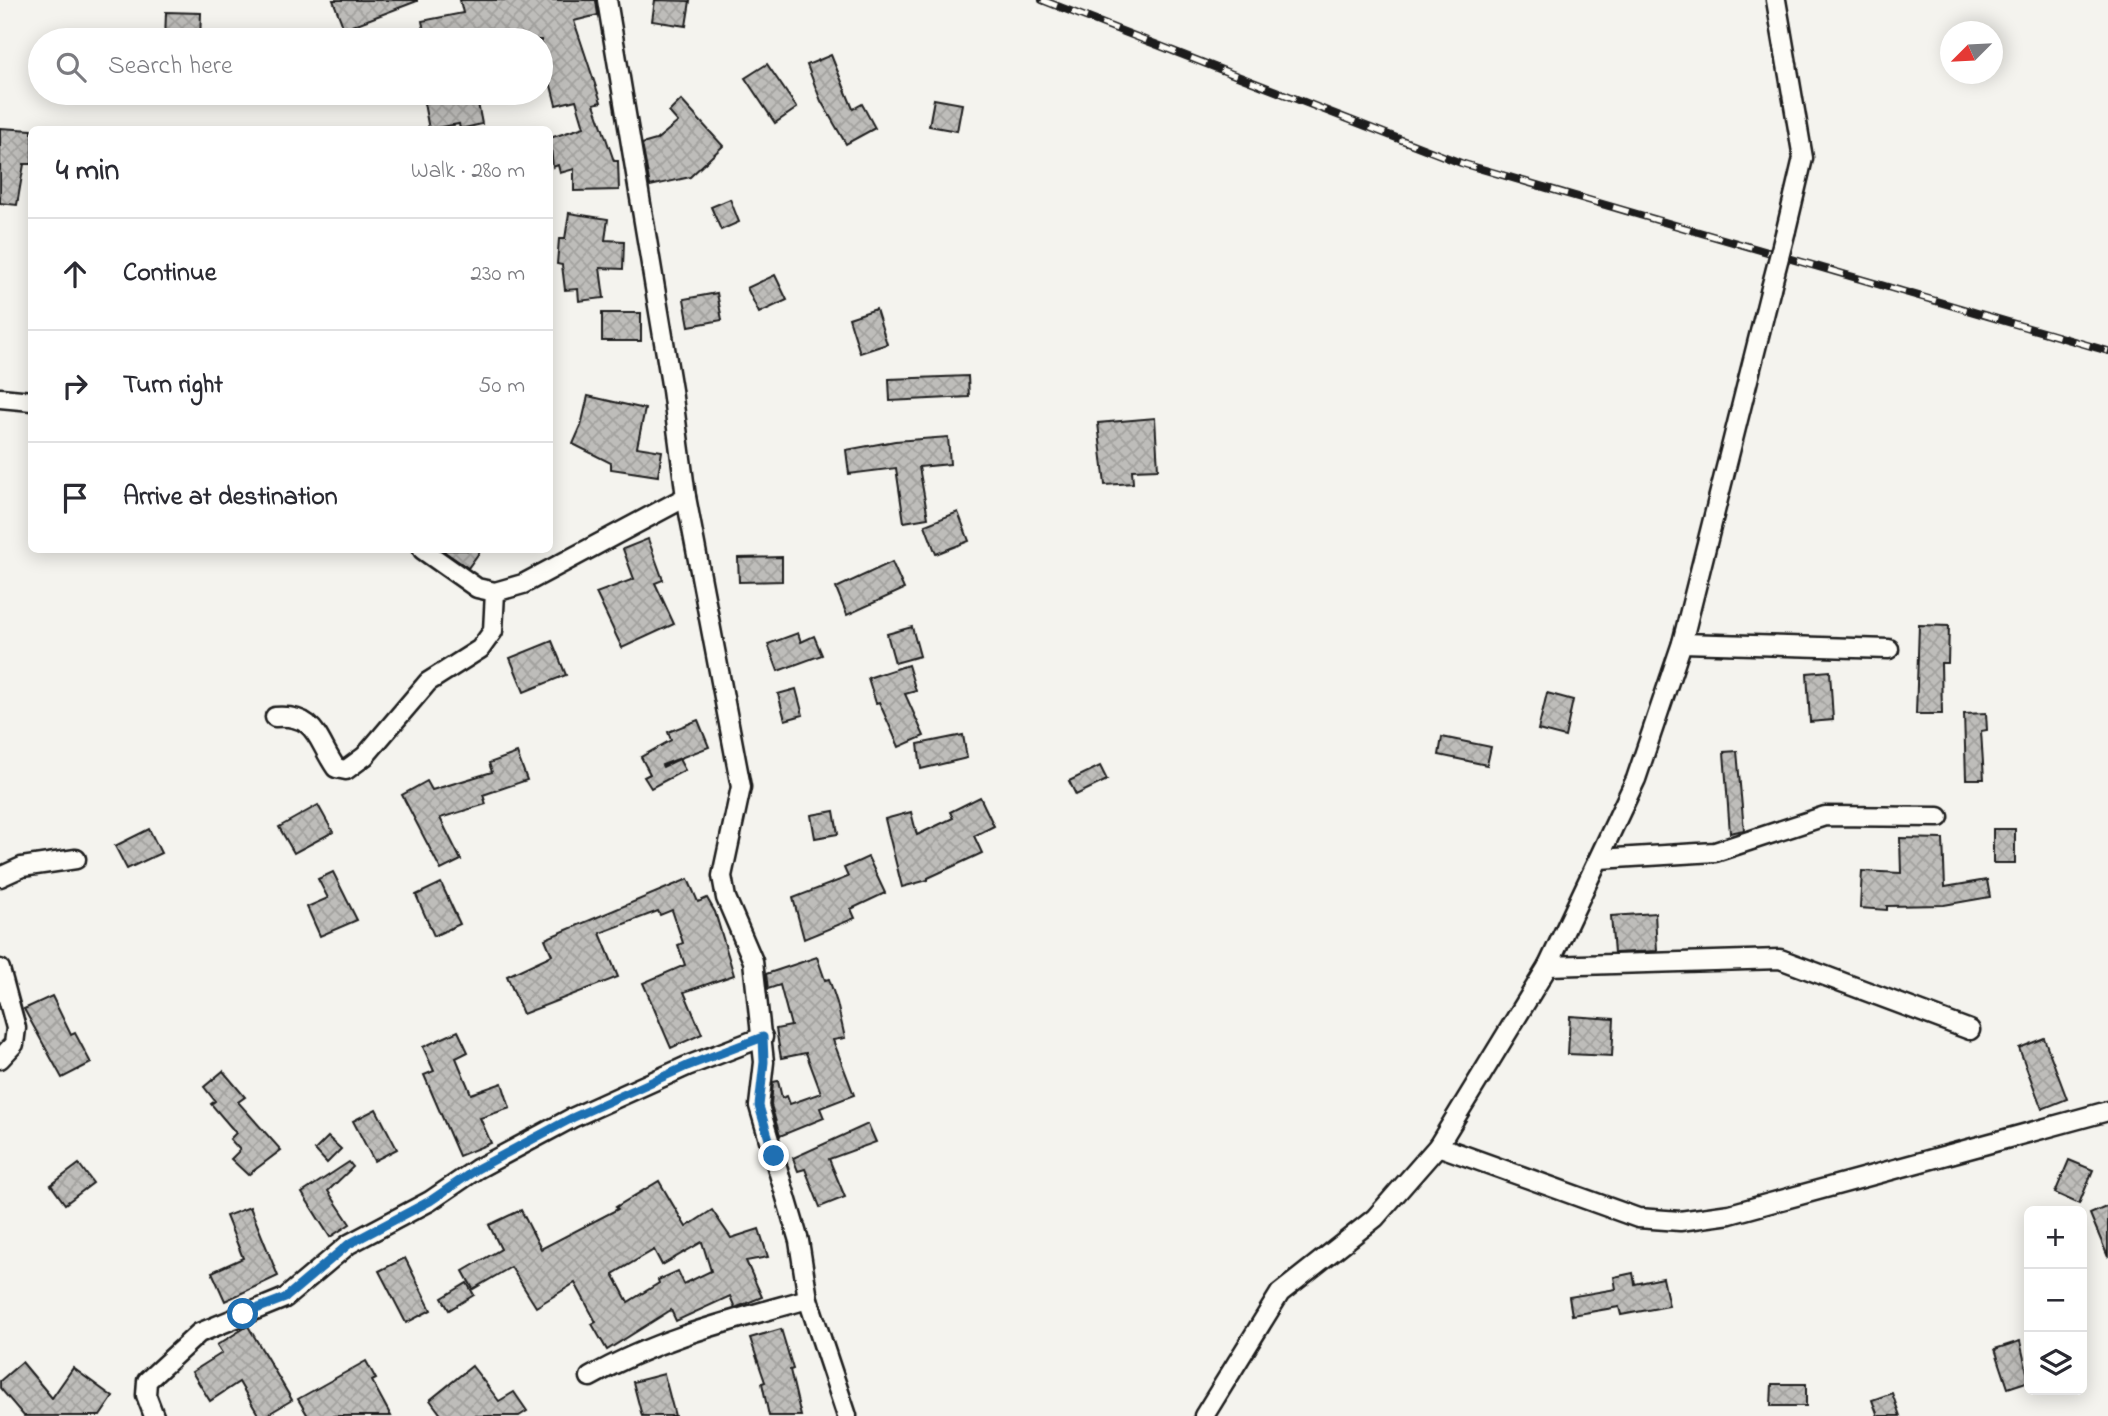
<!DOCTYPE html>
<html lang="en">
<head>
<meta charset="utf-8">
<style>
  body { margin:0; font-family:"Indie Flower",sans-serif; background:#f2f2f3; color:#2b2b33 }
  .controls { position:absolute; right:21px; bottom:21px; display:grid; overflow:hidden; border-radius:10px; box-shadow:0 4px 18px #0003 }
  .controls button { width:63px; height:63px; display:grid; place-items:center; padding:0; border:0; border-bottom:2px solid #e1e1e2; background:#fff; color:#2b2b33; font:35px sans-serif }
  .compass { position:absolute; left:1940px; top:21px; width:63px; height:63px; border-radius:50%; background:#fff; box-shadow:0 4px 18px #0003; rotate:246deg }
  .stop { position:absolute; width:21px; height:21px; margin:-16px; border:5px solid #1f6fb2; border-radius:50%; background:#fff }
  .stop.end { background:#1f6fb2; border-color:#fff; box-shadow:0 2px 7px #0008 }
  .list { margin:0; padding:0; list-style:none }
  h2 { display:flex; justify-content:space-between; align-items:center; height:91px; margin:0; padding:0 28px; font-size:30px }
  h2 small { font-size:23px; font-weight:400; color:#7c7c81 }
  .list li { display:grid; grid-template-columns:46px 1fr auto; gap:21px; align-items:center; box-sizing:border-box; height:112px; padding:0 28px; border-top:2px solid #e1e1e2 }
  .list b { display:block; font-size:26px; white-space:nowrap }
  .list em { font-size:23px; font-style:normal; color:#7c7c81 }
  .icon { flex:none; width:38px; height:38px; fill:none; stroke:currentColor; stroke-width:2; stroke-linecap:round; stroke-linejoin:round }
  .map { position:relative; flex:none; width:2108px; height:1416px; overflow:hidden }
  .search { position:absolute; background:#fff; box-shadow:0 4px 18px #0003; left:28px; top:28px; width:525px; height:77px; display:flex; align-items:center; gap:18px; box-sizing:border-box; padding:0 24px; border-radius:38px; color:#7c7c81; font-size:26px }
  .panel { position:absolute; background:#fff; box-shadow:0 4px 18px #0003; left:28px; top:126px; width:525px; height:427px; border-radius:10px }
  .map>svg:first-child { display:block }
  .building { fill:url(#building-cross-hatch); stroke:#1c1c1c; stroke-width:2; fill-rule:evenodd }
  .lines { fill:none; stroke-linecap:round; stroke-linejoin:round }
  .minor-casing { stroke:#1c1c1c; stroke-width:23 }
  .minor { stroke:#fdfcf7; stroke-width:18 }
  .rail-casing { stroke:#1c1c1c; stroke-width:8 }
  .rail { stroke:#fdfcf7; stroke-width:5; stroke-dasharray:16; stroke-linecap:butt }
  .minor-bridge-casing { stroke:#1c1c1c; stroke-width:23; stroke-linecap:butt }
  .minor-bridge { stroke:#fdfcf7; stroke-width:18 }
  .route { stroke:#1f6fb2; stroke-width:9 }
</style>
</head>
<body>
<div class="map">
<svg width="2108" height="1416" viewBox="0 0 2108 1416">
  <defs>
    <pattern id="building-cross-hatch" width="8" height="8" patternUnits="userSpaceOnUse" patternTransform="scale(1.75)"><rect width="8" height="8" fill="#bebdba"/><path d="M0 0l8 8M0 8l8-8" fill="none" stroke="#a3a29f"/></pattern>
  </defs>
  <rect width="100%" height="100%" fill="#f4f3ee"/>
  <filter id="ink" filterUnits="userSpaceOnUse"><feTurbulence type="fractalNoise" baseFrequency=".0143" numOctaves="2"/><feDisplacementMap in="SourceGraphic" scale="14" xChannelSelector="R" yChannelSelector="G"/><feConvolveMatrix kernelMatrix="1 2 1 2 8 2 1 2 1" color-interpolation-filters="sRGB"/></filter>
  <g filter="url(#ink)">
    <g class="building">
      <polygon points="333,0 417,0 417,1 344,29"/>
      <polygon points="460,0 596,0 598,15 574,21 601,102 594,104 614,161 618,161 619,190 574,191 574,169 560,173 558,165 553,167 550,138 584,127 576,100 556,105 545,62 541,63 541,40 426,40 422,21 463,13"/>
      <polygon points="655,0 690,1 686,26 652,21"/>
      <polygon points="166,12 201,13 200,40 165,40"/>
      <polygon points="831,55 853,109 862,104 875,128 846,144 821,101 807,65"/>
      <polygon points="767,64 797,108 775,123 745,78"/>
      <polygon points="422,93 476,93 482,124 460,129 459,124 429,129"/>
      <polygon points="934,99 962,104 957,131 929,126"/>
      <polygon points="681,100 723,146 690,177 650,186 642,144 656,140 678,122 669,112"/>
      <polygon points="0,128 32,130 32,164 24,164 17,205 0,203"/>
      <polygon points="730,199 739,222 721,230 711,207"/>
      <polygon points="569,213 608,219 605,240 624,241 623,269 600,268 604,298 579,301 578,289 565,290 562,265 557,264 559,239 565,239"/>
      <polygon points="775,275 787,300 759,313 747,288"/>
      <polygon points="717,293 722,320 689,326 684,299"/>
      <polygon points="876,309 887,344 860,353 849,318"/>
      <rect x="602" y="313" width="39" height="28"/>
      <polygon points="968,376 969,397 890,401 889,379"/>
      <polygon points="588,396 645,409 637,447 662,451 658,476 611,469 611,463 573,444 581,426"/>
      <polygon points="1155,418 1158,469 1132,470 1133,483 1105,485 1098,423"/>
      <polygon points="948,437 950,464 919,467 928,518 904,522 896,468 849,474 846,450 895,441"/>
      <polygon points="958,512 969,541 936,554 925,525"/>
      <polygon points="648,539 663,580 655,583 674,624 622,648 596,593 634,579 623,549"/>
      <polygon points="442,550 481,550 468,568"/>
      <polygon points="782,557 782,581 739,582 738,558"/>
      <polygon points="892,562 904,589 847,615 836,588"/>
      <polygon points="1919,625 1949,626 1948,663 1941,663 1942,714 1916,714"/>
      <polygon points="912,627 920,656 895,663 887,634"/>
      <polygon points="798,633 801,642 814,636 822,655 778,671 768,644"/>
      <polygon points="552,641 566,675 524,692 510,658"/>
      <polygon points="908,665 916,691 905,694 924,736 899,747 879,702 876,703 868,678"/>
      <polygon points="1830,671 1833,720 1810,722 1807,673"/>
      <polygon points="796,689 803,715 785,720 778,694"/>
      <polygon points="1547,693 1573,700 1565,737 1538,730"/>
      <polygon points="1986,713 1987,730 1981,731 1984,779 1966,779 1964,714"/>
      <polygon points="698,720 709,747 662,765 663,767 679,759 685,770 651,788 644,777 650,774 641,757 671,740 668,732"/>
      <polygon points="963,735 967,758 921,769 918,744"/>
      <polygon points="1442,737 1491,747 1487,765 1439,755"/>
      <polygon points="1737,751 1744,830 1730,833 1724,752"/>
      <polygon points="517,753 527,780 483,795 486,804 440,818 461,860 441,870 402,795 427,781 432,790 492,772 489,763"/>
      <polygon points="1100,766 1107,780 1076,795 1069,781"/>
      <polygon points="980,797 994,826 974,836 982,853 928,878 928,880 902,887 885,819 911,812 917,835 953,818 950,812"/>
      <polygon points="318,805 333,832 294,853 279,827"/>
      <polygon points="834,811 838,834 815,838 811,815"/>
      <polygon points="149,829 161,853 127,869 115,846"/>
      <rect x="1993" y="829" width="22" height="34"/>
      <polygon points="1900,838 1943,839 1945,887 1987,880 1990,897 1944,905 1887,906 1887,910 1860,908 1862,871 1901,873"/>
      <polygon points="868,857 885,893 851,909 855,918 804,939 793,898 848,877 844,868"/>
      <polygon points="333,872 357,920 320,936 307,907 328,898 318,879"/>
      <polygon points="688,879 698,902 707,898 715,912 734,975 684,992 702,1034 671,1048 643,983 685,965 678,945 683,943 672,910 660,915 658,911 600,933 618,977 523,1014 507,976 552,955 545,939"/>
      <polygon points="441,883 460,924 434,936 416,895"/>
      <polygon points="1655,913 1657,951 1614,953 1611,916"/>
      <polygon points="817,957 825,980 829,979 837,1003 845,1038 833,1040 854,1095 820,1108 824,1118 780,1136 771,1105 773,1082 778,1081 782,1098 787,1096 790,1104 821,1093 806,1053 781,1058 776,1029 791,1026 780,985 768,989 766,974"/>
      <polygon points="52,996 71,1035 75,1033 91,1063 62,1078 24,1009"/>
      <polygon points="1570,1016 1614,1019 1612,1056 1568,1054"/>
      <polygon points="458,1031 468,1052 456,1058 471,1094 502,1083 510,1108 480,1118 491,1143 459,1156 424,1075 434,1071 423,1047"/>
      <polygon points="2044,1038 2067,1099 2042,1109 2019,1048"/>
      <polygon points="223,1071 245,1097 238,1102 281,1150 248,1175 231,1159 240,1150 230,1139 236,1133 211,1104 215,1101 204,1087"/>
      <polygon points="376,1109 397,1149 374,1161 353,1121"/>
      <polygon points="868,1124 876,1142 829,1159 845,1197 820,1207 805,1169 798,1171 793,1158"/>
      <polygon points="328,1137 341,1149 327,1163 315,1150"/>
      <polygon points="2069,1160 2093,1170 2079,1204 2055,1193"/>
      <polygon points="349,1162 353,1167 328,1191 350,1224 330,1237 302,1193"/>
      <polygon points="79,1164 93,1183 65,1204 51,1185"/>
      <path d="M659,1181L686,1227L712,1210L731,1238L759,1229L768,1257L746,1261L762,1297L735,1308L730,1296L676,1321L671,1310L607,1350L592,1324L596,1322L575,1283L536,1307L511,1267L473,1289L463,1271L501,1249L489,1225L521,1210L541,1249L618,1209L616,1207ZM702,1242L711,1271L684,1284L678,1271L658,1280L659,1283L628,1302L613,1274L654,1250L662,1265Z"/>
      <polygon points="2108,1206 2108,1257 2090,1214"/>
      <polygon points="250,1207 278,1276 225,1301 212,1272 243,1258 226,1216"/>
      <polygon points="405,1258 431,1310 406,1323 379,1271"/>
      <polygon points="1633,1273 1635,1284 1663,1278 1669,1306 1621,1315 1619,1307 1572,1315 1569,1297 1616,1289 1614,1277"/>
      <polygon points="467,1283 474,1295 449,1310 442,1298"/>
      <polygon points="248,1326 292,1400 265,1416 259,1416 239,1382 210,1401 192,1372 222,1353 217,1345"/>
      <polygon points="781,1329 793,1369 790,1370 801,1416 769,1416 762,1383 765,1382 750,1338"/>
      <polygon points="2020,1341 2029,1381 2008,1388 1995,1349"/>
      <polygon points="366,1361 376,1379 372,1381 391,1416 308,1416 298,1399"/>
      <polygon points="22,1362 52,1398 73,1368 113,1397 100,1416 24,1416 0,1388 0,1381"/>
      <polygon points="472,1366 499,1401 514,1392 527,1411 519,1416 442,1416 430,1400"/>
      <polygon points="664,1374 675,1416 642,1416 633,1382"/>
      <polygon points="1772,1384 1806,1384 1806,1406 1771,1406"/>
      <polygon points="1892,1393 1900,1416 1878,1416 1872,1400"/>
    </g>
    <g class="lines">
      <defs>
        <g id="minor">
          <polyline points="607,0 672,390 686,497 741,787 722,876 726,898 753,961 764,1062 759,1106 799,1241 808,1299 847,1416"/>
          <polyline points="1776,0 1803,158 1786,230"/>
          <polyline points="0,398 32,401"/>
          <polyline points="423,550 477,588 495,592 523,584 686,497"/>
          <polyline points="1682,643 1889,649"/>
          <path d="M275,717C317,714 316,739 336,768L346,770L365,756L428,682L480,649L493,631L495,592"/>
          <polyline points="1599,859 1715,852 1825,816 1939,817"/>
          <polyline points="0,877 22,867 76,859"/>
          <polyline points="1548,966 1780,959 1970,1030"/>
          <polyline points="0,969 16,1028 14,1044 0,1059"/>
          <polyline points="1438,1146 1638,1218 1680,1221 1730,1214 2108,1111"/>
          <path d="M590,1377C658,1338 733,1320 808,1299"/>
          <polyline points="154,1416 146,1395 147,1381 199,1333 285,1298 349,1244 430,1201 477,1169 572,1118 687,1066 763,1037"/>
          <polyline points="1204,1416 1280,1293 1375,1218 1438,1146 1548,966 1636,779 1682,643 1771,288"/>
        </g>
      </defs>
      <use href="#minor" class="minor-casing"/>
      <use href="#minor" class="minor"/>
      <defs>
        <polyline id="rail" points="1042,0 1461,163 2108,351"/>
      </defs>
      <use href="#rail" class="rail-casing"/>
      <use href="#rail" class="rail"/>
      <defs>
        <polyline id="minor-bridge" points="1771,288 1786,230"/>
      </defs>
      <use href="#minor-bridge" class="minor-bridge-casing"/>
      <use href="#minor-bridge" class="minor-bridge"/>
    </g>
  </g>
  <g class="lines" filter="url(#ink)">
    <polyline class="route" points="243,1314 285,1298 349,1244 430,1201 477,1169 572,1118 687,1066 763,1037 764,1062 759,1106 774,1156"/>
  </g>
</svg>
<div class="controls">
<button>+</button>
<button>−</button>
<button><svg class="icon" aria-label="layers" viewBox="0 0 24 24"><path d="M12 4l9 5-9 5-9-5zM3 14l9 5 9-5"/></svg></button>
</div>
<svg class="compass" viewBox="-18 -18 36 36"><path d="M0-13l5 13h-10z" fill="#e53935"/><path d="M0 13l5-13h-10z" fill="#7c7c81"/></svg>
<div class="stop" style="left:243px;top:1314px"></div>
<div class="stop end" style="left:774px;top:1156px"></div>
<div class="search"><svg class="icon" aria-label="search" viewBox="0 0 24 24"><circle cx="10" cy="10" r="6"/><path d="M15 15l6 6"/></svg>Search here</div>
<section class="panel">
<h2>4 min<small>Walk · 280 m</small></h2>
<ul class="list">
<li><svg class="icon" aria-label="ahead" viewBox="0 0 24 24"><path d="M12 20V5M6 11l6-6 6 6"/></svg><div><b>Continue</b></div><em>230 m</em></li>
<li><svg class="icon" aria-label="right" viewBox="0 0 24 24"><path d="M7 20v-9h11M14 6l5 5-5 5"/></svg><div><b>Turn right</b></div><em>50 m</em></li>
<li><svg class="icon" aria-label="arrive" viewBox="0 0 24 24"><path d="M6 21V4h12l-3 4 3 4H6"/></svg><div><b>Arrive at destination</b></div></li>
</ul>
</section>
</div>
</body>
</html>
